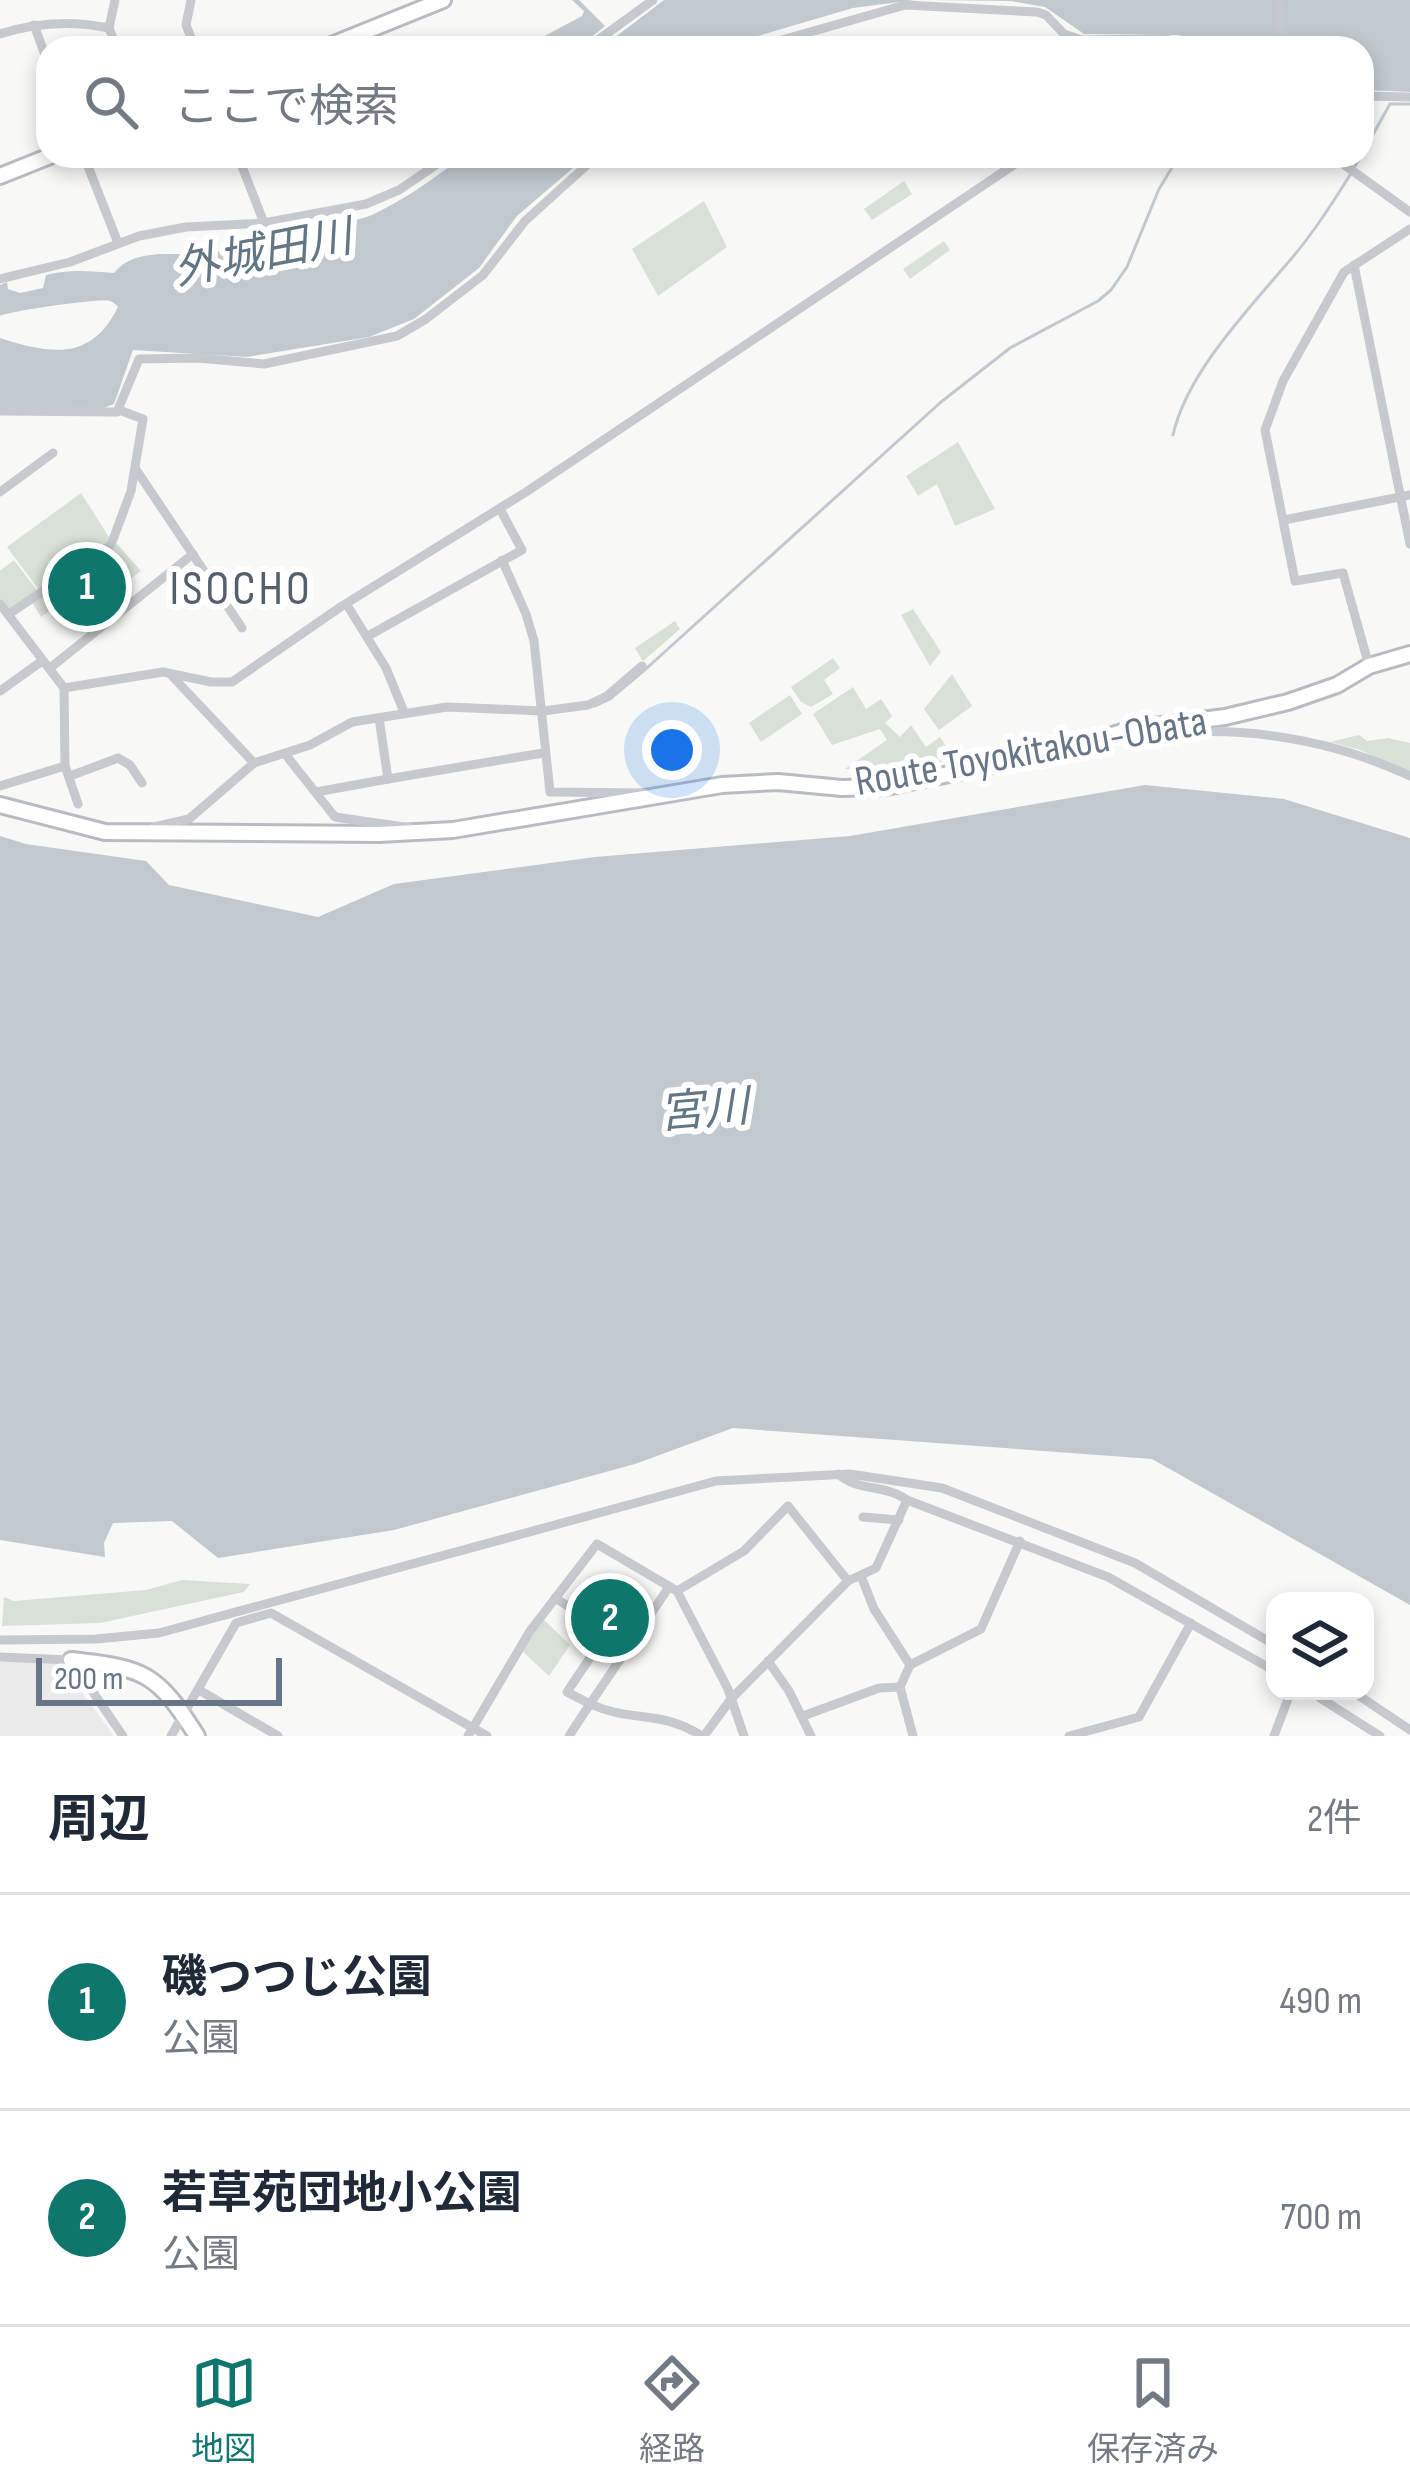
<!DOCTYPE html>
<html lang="ja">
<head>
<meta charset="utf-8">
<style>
  body { margin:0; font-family:"Sofia Sans Condensed","Noto Sans JP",sans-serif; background:#f6f6f7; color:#1f2937 }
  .controls { position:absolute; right:36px; bottom:36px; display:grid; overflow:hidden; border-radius:24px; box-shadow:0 6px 18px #0003 }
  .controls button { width:108px; height:108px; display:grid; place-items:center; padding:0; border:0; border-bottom:3px solid #e0e1e3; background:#fff; color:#1f2937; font:60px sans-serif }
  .scale { position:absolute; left:36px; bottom:30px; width:246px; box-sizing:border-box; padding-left:12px; border:6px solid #677587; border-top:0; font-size:33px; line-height:42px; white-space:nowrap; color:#677587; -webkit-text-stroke:9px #fff; paint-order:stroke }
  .you { position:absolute; left:672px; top:750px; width:42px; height:42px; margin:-30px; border:9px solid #fff; border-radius:50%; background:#1a73e8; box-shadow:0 0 0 18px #1a73e833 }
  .badge { display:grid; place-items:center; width:78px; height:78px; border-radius:50%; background:#0f766e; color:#fff; font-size:39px; font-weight:700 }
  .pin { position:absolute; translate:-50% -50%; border:6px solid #fff; box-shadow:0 3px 12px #0006 }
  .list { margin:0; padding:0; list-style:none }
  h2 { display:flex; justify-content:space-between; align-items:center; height:156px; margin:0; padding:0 48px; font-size:51px }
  h2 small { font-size:39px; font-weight:400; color:#747a83 }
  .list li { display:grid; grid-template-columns:78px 1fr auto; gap:36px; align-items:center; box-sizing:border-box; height:216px; padding:0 48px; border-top:3px solid #e0e1e3 }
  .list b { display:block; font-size:45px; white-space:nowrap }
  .list p { margin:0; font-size:39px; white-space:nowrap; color:#747a83 }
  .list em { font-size:39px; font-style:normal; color:#747a83 }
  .icon { flex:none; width:66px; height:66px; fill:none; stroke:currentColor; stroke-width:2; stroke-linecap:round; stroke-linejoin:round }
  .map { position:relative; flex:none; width:1410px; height:1736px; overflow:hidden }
  .search { position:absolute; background:#fff; box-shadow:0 6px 18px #0003; left:36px; right:36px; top:36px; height:132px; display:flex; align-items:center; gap:30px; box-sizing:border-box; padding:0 42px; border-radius:36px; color:#747a83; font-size:45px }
  .sheet { height:588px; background:#fff }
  nav { display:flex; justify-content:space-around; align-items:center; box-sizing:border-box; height:168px; border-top:3px solid #e0e1e3; background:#fff; font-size:33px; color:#747a83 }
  nav a { display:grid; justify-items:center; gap:6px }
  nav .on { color:#0f766e }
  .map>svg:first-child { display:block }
  .built { fill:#e9eae9 }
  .green { fill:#d9e0d7 }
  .water { fill:#c1c9cf }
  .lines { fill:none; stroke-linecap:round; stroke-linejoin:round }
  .stream { stroke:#c1c9cf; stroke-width:3 }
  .secondary-casing { stroke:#b8bcc2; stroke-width:20 }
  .street { stroke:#c6c9cd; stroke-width:9 }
  .secondary { stroke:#fff; stroke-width:14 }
  .labels { text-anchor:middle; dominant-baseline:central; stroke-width:12; stroke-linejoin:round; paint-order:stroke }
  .street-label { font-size:42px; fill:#677587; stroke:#fff }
  .water-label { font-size:45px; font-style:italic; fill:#637683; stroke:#fff }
  .quarter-label { font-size:48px; letter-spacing:3px; fill:#555f6c; stroke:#fff }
</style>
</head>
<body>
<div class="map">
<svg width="1410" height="1736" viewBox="0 0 1410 1736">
  <rect width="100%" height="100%" fill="#f8f9f6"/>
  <polygon class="built" points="0,1662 59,1662 114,1736 0,1736"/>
  <g class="green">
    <polygon points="904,181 912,194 872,220 864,209"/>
    <polygon points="704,201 727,247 658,296 632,249"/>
    <polygon points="944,241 950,250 910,279 903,269"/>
    <polygon points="958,442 995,509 955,526 937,484 918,496 906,476"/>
    <polygon points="81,493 109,537 108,543 39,590 7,547"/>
    <polygon points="117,544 141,571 85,611 81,607 68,616 60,604 41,617 32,602"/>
    <polygon points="14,560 38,592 8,609 0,600 0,571"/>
    <polygon points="913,609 941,652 930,666 901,615"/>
    <polygon points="675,621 680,629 643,661 635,648"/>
    <polygon points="833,658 840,668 824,680 833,694 811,707 801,702 791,687"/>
    <polygon points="952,674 972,706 939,730 924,709"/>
    <path d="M853,687L866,709L881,699L892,716L885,723L900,737L911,725L926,747L940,737L953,756C910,780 890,771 845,769L887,740L880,729L832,745L813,714Z"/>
    <polygon points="790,695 802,714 761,742 749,723"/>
    <polygon points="1359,735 1367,741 1388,738 1410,743 1410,772 1360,750 1330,742"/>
    <polygon points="182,1580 250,1584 244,1592 100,1623 2,1626 4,1597 14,1601 146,1590"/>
    <polygon points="543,1619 570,1645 549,1676 521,1650"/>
  </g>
  <g class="water">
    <polygon points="572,0 579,0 605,26 578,48 522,48 582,16 584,11"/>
    <polygon points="664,0 915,0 853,8 744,40 732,48 601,48"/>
    <polygon points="930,0 1410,0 1410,92 1362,90 1362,48 1224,48 1178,35 1084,34 1045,7 1011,1"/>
    <path d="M463,156H587L517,216L479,268L414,319L369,337L247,357L133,350L114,404L103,408L0,407V338C50,354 91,362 118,307C116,305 114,302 110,301C99,298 10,311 0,316V285L7,282L8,289L20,293L43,288L46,275C70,269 89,271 114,273C133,249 168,255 196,254C231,251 268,244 303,238C324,221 350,225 374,214C407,198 435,178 463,156Z"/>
    <polygon points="109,562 111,566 120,566 119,576 97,590 78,595 76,588"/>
    <polygon points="1145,785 1284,799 1410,838 1410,1605 1152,1459 733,1428 635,1464 394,1530 218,1558 172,1521 113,1523 104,1543 105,1557 0,1540 0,836 26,844 146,861 169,885 318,917 394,884 595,857 850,836"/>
  </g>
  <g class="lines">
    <g class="stream">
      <polyline points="1362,154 1390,104 1410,104"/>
      <polyline points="1355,166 1361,156"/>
      <path d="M1173,435C1186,375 1245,313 1285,266C1310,238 1330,207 1350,175"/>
      <polyline points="63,594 77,590"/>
      <polyline points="595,706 610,699 648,667 941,402 1010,348 1098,301 1111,290 1127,267 1159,189 1179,156"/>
    </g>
    <defs>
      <g id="secondary">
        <polyline points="324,48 443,0"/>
        <polyline points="0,176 50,156"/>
        <polyline points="0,805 105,832 379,834 453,830 722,785 778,782 842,788 886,787 1070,749 1131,729 1225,717 1288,702 1337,685 1369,666 1410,654"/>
        <path d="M71,1660C145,1668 157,1673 197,1736"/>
      </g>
    </defs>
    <use href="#secondary" class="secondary-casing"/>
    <g class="street">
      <polyline points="191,0 186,25 195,48"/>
      <polyline points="1280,0 1283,48"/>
      <polyline points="34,25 48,63"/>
      <polyline points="109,28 117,48"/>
      <path d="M0,34C37,22 71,20 109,28L115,0"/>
      <polyline points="587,48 653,0"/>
      <polyline points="754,48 905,5 1037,12 1046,15 1064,34 1081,40 1164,39 1207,48"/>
      <polyline points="1362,96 1410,97"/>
      <polyline points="84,156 118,243"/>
      <polyline points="238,156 264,223"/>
      <polyline points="1332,156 1410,212"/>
      <polyline points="1354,265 1410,544"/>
      <polyline points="0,279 70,262 139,236 186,227 264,223 366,204 399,190 449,156"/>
      <polyline points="0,411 117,412 139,359 198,358 264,364 397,336 426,319 483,275 525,221 597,156"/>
      <polyline points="135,468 242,628"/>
      <polyline points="0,492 53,453"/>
      <polyline points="1284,520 1410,495"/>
      <polyline points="502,560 526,614 534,641 550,792 645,793"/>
      <polyline points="0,604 64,688 65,766 78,804"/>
      <polyline points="347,605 386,668 404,712"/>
      <polyline points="9,614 111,545 131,491 143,419 119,410"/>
      <polyline points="368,636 522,550 500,509"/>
      <polyline points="1369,666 1343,573 1295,581 1265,430 1283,381 1344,272 1410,229"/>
      <polyline points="50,668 193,554"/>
      <polyline points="172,676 254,763"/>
      <polyline points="64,688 163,672 211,682 232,682 342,606 526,492 1027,156"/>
      <polyline points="0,691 42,661"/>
      <polyline points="379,718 388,779 543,753"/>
      <path d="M1117,739C1142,737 1166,733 1191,732C1266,729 1342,744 1410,776"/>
      <polyline points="285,754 335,817 411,828"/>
      <polyline points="70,776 118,758 130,765 142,783"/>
      <polyline points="0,786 65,766"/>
      <polyline points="316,792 388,779"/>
      <polyline points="154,827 189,819 254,763 310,745 352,722 447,707 543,711 588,705 607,696 642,666"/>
      <path d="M838,1474C858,1492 886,1484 907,1500"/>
      <polyline points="863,1517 899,1520"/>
      <polyline points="861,1576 874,1609 910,1665 900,1687"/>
      <path d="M669,1587L590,1704C633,1723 659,1709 702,1736"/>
      <polyline points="677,1591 728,1689 744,1736"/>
      <polyline points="555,1598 608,1631 567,1692 590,1704 569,1736"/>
      <polyline points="0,1640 96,1639 159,1633 716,1481 850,1474 942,1488 1135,1563 1275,1645"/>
      <polyline points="0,1657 71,1660 123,1736"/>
      <polyline points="768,1661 789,1691 811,1736"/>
      <polyline points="910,1665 981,1629 1020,1541"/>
      <polyline points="199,1690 278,1736"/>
      <polyline points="1309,1691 1380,1736"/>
      <polyline points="1352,1691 1410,1730"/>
      <polyline points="803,1716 879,1688 900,1687 913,1736"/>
      <polyline points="171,1736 236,1623 271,1613 487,1736"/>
      <polyline points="468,1736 530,1631 597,1544 677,1591 744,1551 788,1506 848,1581"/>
      <polyline points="704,1736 731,1699 848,1581 876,1568 907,1500 1108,1577 1275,1671"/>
      <polyline points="1069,1736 1139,1717 1191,1623"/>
      <polyline points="1274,1736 1291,1691"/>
    </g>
    <use href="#secondary" class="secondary"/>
  </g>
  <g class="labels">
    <g class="street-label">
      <text transform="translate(1031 752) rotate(-10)">Route Toyokitakou-Obata</text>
    </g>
    <g class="water-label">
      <text transform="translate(263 254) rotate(-11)">外城田川</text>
      <text transform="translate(704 1111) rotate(-5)">宮川</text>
    </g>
    <g class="quarter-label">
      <text x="241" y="589">ISOCHO</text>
    </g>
  </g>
</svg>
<div class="controls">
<button><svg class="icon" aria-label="layers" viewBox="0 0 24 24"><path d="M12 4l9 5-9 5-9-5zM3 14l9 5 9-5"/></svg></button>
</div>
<div class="scale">200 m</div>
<div class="you"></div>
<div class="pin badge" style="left:87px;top:587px">1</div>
<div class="pin badge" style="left:610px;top:1618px">2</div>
<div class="search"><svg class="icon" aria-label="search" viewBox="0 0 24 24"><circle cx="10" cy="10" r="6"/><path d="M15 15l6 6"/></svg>ここで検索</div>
</div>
<section class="sheet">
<h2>周辺<small>2件</small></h2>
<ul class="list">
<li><span class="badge">1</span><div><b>磯つつじ公園</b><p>公園</p></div><em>490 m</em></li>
<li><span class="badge">2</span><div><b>若草苑団地小公園</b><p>公園</p></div><em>700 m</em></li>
</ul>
</section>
<nav>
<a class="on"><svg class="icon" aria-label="map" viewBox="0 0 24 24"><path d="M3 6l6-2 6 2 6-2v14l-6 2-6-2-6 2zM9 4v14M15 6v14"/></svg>地図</a>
<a><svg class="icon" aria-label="directions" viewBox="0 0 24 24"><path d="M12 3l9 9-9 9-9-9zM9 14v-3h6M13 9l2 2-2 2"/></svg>経路</a>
<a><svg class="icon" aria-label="saved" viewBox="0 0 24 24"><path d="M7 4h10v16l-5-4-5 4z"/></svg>保存済み</a>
</nav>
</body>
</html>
